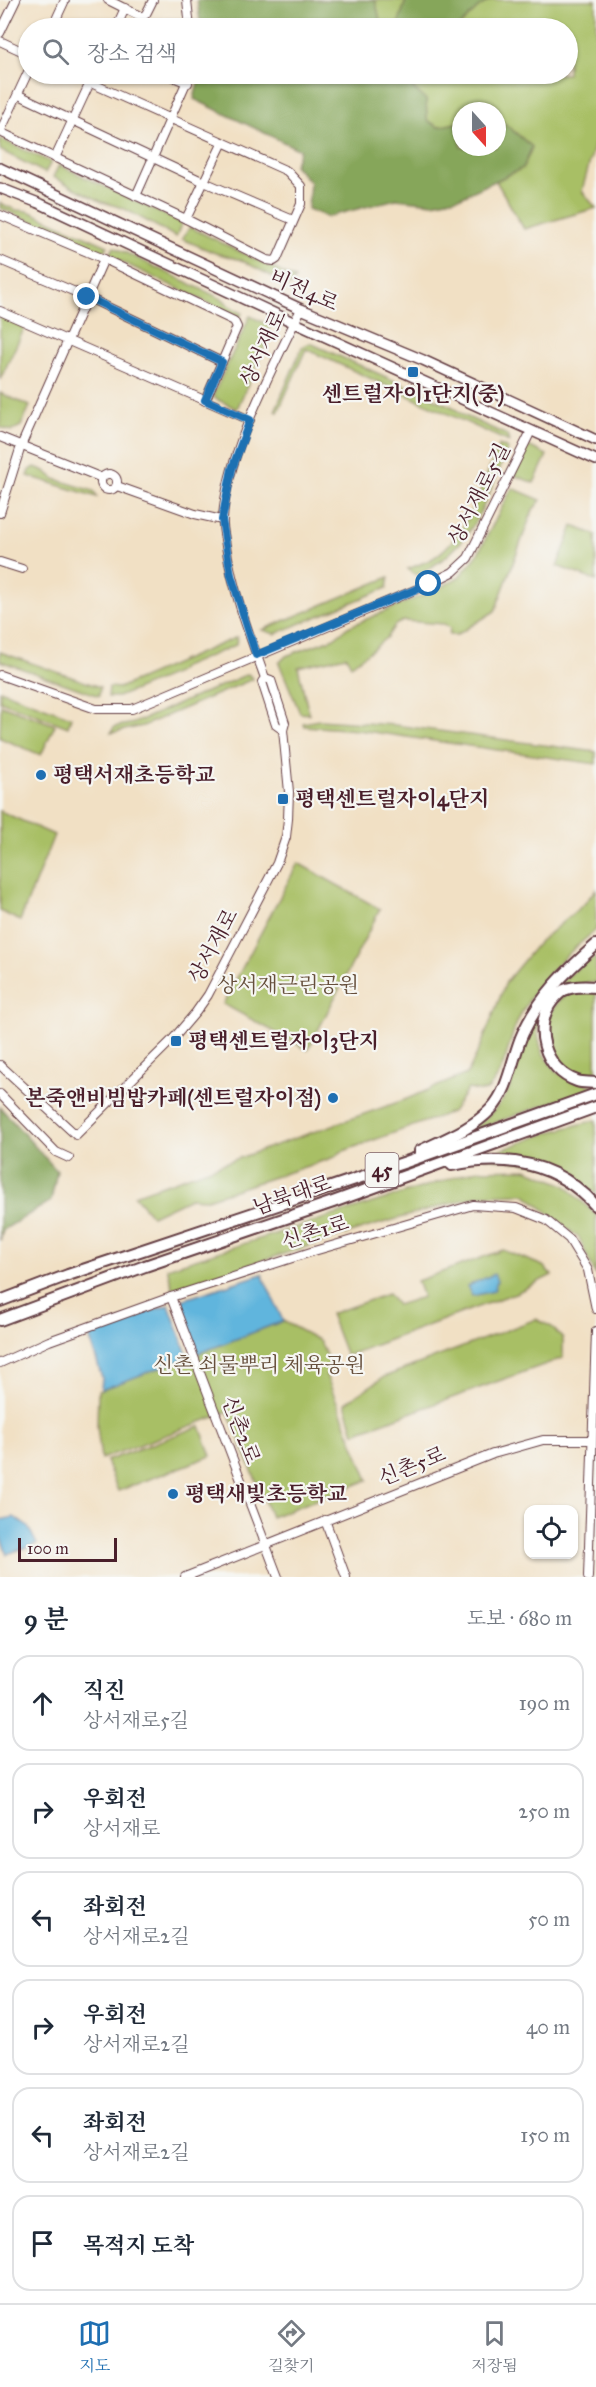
<!DOCTYPE html>
<html lang="ko">
<head>
<meta charset="utf-8">
<style>
  body { margin:0; font-family:"IM FELL Great Primer","Noto Serif KR",serif; background:#f2f2f3; color:#1f2937 }
  .controls { position:absolute; right:18px; bottom:18px; display:grid; overflow:hidden; border-radius:12px; box-shadow:0 2px 4px #0004 }
  .controls button { width:54px; height:54px; display:grid; place-items:center; padding:0; border:0; border-bottom:2px solid #e0e1e3; background:#fff; color:#1f2937; font:30px sans-serif }
  .compass { position:absolute; left:452px; top:102px; width:54px; height:54px; border-radius:50%; background:#fff; box-shadow:0 2px 4px #0004; rotate:159deg }
  .scale { position:absolute; left:18px; bottom:15px; width:99px; box-sizing:border-box; padding-left:6px; border:3px solid #4a1f2b; border-top:0; font-size:16px; line-height:21px; white-space:nowrap; color:#4a1f2b; -webkit-text-stroke:4px #f6f6f2; paint-order:stroke }
  .stop { position:absolute; width:18px; height:18px; margin:-14px; border:4px solid #1f6fb2; border-radius:50%; background:#fff }
  .stop.end { background:#1f6fb2; border-color:#fff; box-shadow:0 2px 6px #0008 }
  .list { margin:0; padding:0; list-style:none }
  h2 { display:flex; justify-content:space-between; align-items:center; height:78px; margin:0; padding:0 24px; font-size:26px }
  h2 small { font-size:20px; font-weight:400; color:#747a83 }
  .list li { display:grid; grid-template-columns:39px 1fr auto; gap:18px; align-items:center; box-sizing:border-box; height:96px; margin:0 12px 12px; padding:0 12px; border:2px solid #e0e1e3; border-radius:18px }
  .list b { display:block; font-size:22px; white-space:nowrap }
  .list p { margin:0; font-size:20px; white-space:nowrap; color:#747a83 }
  .list em { font-size:20px; font-style:normal; color:#747a83 }
  .icon { flex:none; width:33px; height:33px; fill:none; stroke:currentColor; stroke-width:2; stroke-linecap:round; stroke-linejoin:round }
  .map { position:relative; flex:none; width:596px; height:1577px; overflow:hidden }
  .search { position:absolute; background:#fff; box-shadow:0 2px 4px #0004; left:18px; right:18px; top:18px; height:66px; display:flex; align-items:center; gap:15px; box-sizing:border-box; padding:0 21px; border-radius:33px; color:#747a83; font-size:22px }
  .sheet { height:726px; background:#fff }
  nav { display:flex; justify-content:space-around; align-items:center; box-sizing:border-box; height:84px; border-top:2px solid #e0e1e3; background:#fff; font-size:16px; color:#747a83 }
  nav a { display:grid; justify-items:center; gap:3px }
  nav .on { color:#1f6fb2 }
  .map>svg:first-child { display:block }
  .green { fill:#a8bf65; stroke:#796f48; stroke-width:1.5 }
  .forest { fill:#86a65a; stroke:#686242; stroke-width:1.5 }
  .water { fill:#61b5dd; stroke:#566a84; stroke-width:1.5 }
  .lines { fill:none; stroke-linecap:round; stroke-linejoin:round }
  .minor-casing { stroke:#633c42; stroke-width:10 }
  .major-casing { stroke:#633c42; stroke-width:12 }
  .highway-casing { stroke:#633c42; stroke-width:14 }
  .minor { stroke:#fff; stroke-width:8 }
  .major { stroke:#fff; stroke-width:9 }
  .highway { stroke:#fff; stroke-width:10 }
  .route { stroke:#1f6fb2; stroke-width:8 }
  .poi-dot { fill:#1f6fb2; stroke:#f6f6f2; stroke-width:2 }
  .labels { text-anchor:middle; dominant-baseline:central; stroke-width:4.5; stroke-linejoin:round; paint-order:stroke }
  .shield { fill:#f6f6f2; stroke:#7e6067; stroke-width:1.5 }
  .shield-label { font-size:20px; font-weight:bold; fill:#4a1f2b }
  .street-label { font-size:21px; fill:#4a1f2b; stroke:#f6f6f2 }
  .poi-label { font-size:21px; font-weight:bold; fill:#4a1f2b; stroke:#f6f6f2; text-anchor:start }
  .park-label { font-size:21px; fill:#664f3c; stroke:#f6f6f2 }
</style>
</head>
<body>
<div class="map">
<svg width="596" height="1577" viewBox="0 0 596 1577">
  <rect width="100%" height="100%" fill="#f6f6f2"/>
  <filter id="ink" filterUnits="userSpaceOnUse"><feTurbulence type="fractalNoise" baseFrequency=".0167" numOctaves="2"/><feDisplacementMap in="SourceGraphic" scale="12" xChannelSelector="R" yChannelSelector="G"/><feConvolveMatrix kernelMatrix="1 2 1 2 8 2 1 2 1" color-interpolation-filters="sRGB"/></filter>
  <filter id="wash" filterUnits="userSpaceOnUse"><feTurbulence type="fractalNoise" baseFrequency=".008" numOctaves="4" result="noise"/><feDisplacementMap in="SourceGraphic" scale="24" xChannelSelector="R" yChannelSelector="G"/><feGaussianBlur stdDeviation="1.35" result="paint"/><feColorMatrix in="noise" values="0 0 0 0 0 0 0 0 0 0 0 0 0 0 0 0 0 1.4 0 .05"/><feComposite in="paint" operator="in"/></filter>
  <g filter="url(#wash)">
    <rect width="100%" height="100%" fill="#f1e0c4"/>
    <g class="green">
      <polygon points="375,0 406,0 397,28 382,28"/>
      <polygon points="490,0 596,0 596,139 582,191 596,208 524,229 496,181 523,168 532,147 497,117 497,111 461,111 461,122 438,127 427,120 426,100 412,87 418,74 568,74 568,28 457,28 479,7"/>
      <polygon points="0,139 51,162 45,173 0,150"/>
      <polygon points="59,165 182,223 176,237 123,208 102,202 53,177"/>
      <polygon points="0,203 16,210 28,211 108,246 104,252 0,208"/>
      <polygon points="190,227 295,279 290,286 241,260 215,253 182,239"/>
      <polygon points="114,247 224,300 229,306 242,313 240,318 109,256"/>
      <polygon points="0,316 25,327 0,380"/>
      <polygon points="250,316 269,325 270,334 237,409 214,398 214,393"/>
      <polygon points="310,343 453,407 463,415 507,435 509,442 306,349 278,412 275,411 302,347"/>
      <polygon points="0,393 30,406 21,426 11,431 0,427"/>
      <path d="M499,445L508,449C484,503 474,549 416,575L408,569C415,566 423,563 430,560C469,537 482,484 499,445Z"/>
      <polygon points="526,445 547,455 534,483 513,475"/>
      <polygon points="35,467 45,471 55,479 94,491 97,497 28,476 30,470"/>
      <polygon points="512,488 541,500 533,510 495,611 457,635 449,635 450,628 444,624 403,621 395,625 387,637 372,650 351,665 346,656 298,667 309,714 300,713 279,663 286,656 334,638 348,627 440,588 459,577 476,557"/>
      <polygon points="573,526 596,535 596,581 557,566"/>
      <polygon points="389,577 387,588 275,634 262,630"/>
      <polygon points="237,637 236,645 181,668 177,673 118,697 108,697 109,687 119,688"/>
      <polygon points="0,652 100,687 99,696 0,661"/>
      <polygon points="248,674 253,679 143,726 111,733 114,727 134,723"/>
      <polygon points="0,690 71,717 68,727 0,701"/>
      <polygon points="1,705 55,725 41,755 0,738"/>
      <polygon points="319,720 395,725 596,752 596,764 358,730 304,726 303,723"/>
      <polygon points="0,811 54,835 20,921 0,911"/>
      <polygon points="298,863 380,909 308,1050 223,1004"/>
      <path d="M596,889V930C563,957 533,984 516,1025C508,1045 505,1072 489,1088C484,1094 475,1090 468,1089L452,1112L341,1152L335,1157L207,1199L190,1198L152,1216L134,1195L404,1100L467,1074L482,1043L506,982L538,943L585,903Z"/>
      <path d="M596,957V983L587,982L544,1008L537,1030L542,1052L556,1072L595,1087L469,1132C484,1119 500,1108 509,1089C514,1079 515,1067 518,1057C532,1019 558,974 596,957Z"/>
      <path d="M596,990V1078C579,1078 556,1068 550,1050C547,1042 547,1031 545,1022C563,993 562,993 596,990Z"/>
      <polygon points="596,1120 596,1194 569,1175 548,1166 482,1157 550,1132"/>
      <polygon points="526,1169 565,1185 596,1215 596,1276 579,1238 525,1194 480,1195 369,1227 173,1289 167,1268 477,1170"/>
      <polygon points="503,1250 543,1266 552,1275 518,1292 346,1356 330,1314 388,1294 397,1305 423,1297 417,1281"/>
      <polygon points="536,1319 552,1327 563,1339 563,1358 354,1433 345,1403 384,1377"/>
      <polygon points="283,1321 320,1341 333,1372 326,1375 368,1480 271,1517 228,1412 101,1459 97,1426 98,1391"/>
      <polygon points="200,1426 211,1456 118,1491 106,1461"/>
    </g>
    <g class="forest">
      <polygon points="197,0 375,0 382,28 201,28"/>
      <polygon points="406,0 490,0 479,7 457,28 397,28"/>
      <polygon points="200,74 418,74 412,87 426,100 427,120 438,127 461,122 461,147 497,147 497,117 532,147 523,168 461,197 433,203 396,199 327,217 308,209 310,182 294,165 300,150 194,99"/>
      <polygon points="0,1107 57,1171 51,1201 3,1230 0,1241"/>
    </g>
    <g class="water">
      <polygon points="262,1274 283,1321 197,1354 182,1300"/>
      <polygon points="494,1274 497,1281 494,1291 472,1296 467,1286"/>
      <polygon points="169,1305 188,1357 101,1390 102,1378 88,1332"/>
      <polygon points="14,1517 28,1527 37,1544 7,1554 0,1536 0,1520"/>
    </g>
  </g>
  <g filter="url(#ink)">
    <g class="lines">
      <defs>
        <g id="minor">
          <polyline points="108,0 142,17 145,28"/>
          <polyline points="187,0 190,28"/>
          <polyline points="142,17 146,14 153,0"/>
          <polyline points="55,22 69,28"/>
          <polyline points="52,28 65,0"/>
          <polyline points="116,28 125,8"/>
          <polyline points="0,33 16,0"/>
          <polyline points="0,41 28,54"/>
          <polyline points="28,72 0,132 186,219 267,260 274,261 277,259 301,204 301,186 287,171 71,74"/>
          <polyline points="166,74 188,83"/>
          <polyline points="19,95 204,182 293,220"/>
          <polyline points="55,158 94,74"/>
          <polyline points="136,196 190,74"/>
          <polyline points="0,215 104,259 234,321 237,327 205,401"/>
          <polyline points="186,219 223,142"/>
          <polyline points="0,260 87,297 222,362"/>
          <polyline points="0,311 250,420"/>
          <polyline points="0,437 102,478"/>
          <circle cx="109" cy="482" r="8"/>
          <polyline points="117,486 195,514 222,520"/>
          <polyline points="0,513 21,446 104,259"/>
          <polyline points="0,562 22,569"/>
          <polyline points="0,675 96,709 132,709 429,584 453,572 468,558 531,431"/>
          <path d="M283,730L276,725L262,682L265,678C249,634 233,592 226,546C225,537 222,527 223,519C226,454 273,368 301,309"/>
          <polyline points="0,1065 76,1135 173,1039 196,1012 208,995 277,863 286,837 288,819 289,792 283,730 285,723 271,680 265,678"/>
          <polyline points="0,1094 56,1152 69,1158"/>
          <polyline points="171,1297 278,1577"/>
          <polyline points="0,1363 49,1341 171,1297 314,1251 473,1205 516,1208 546,1220 569,1239 588,1270 596,1309"/>
          <polyline points="325,1520 346,1577"/>
          <polyline points="185,1577 493,1454 543,1440 591,1440"/>
          <polyline points="588,1577 596,1331"/>
        </g>
        <g id="major">
          <polyline points="0,168 301,309 423,360 596,440"/>
          <polyline points="0,188 41,204 295,323 596,460"/>
        </g>
        <g id="highway">
          <path d="M596,987C586,986 573,986 564,990C560,992 556,997 553,1000C532,1026 544,1070 577,1081C583,1083 590,1082 596,1083"/>
          <path d="M420,1151C445,1139 472,1129 491,1109C510,1089 512,1056 523,1033C541,995 565,972 596,945"/>
          <path d="M452,1165C507,1154 557,1162 596,1206"/>
          <polyline points="0,1301 68,1275 406,1162 596,1094"/>
          <polyline points="0,1320 145,1266 333,1202 596,1107"/>
        </g>
      </defs>
      <use href="#minor" class="minor-casing"/>
      <use href="#major" class="major-casing"/>
      <use href="#highway" class="highway-casing"/>
      <use href="#minor" class="minor"/>
      <use href="#major" class="major"/>
      <use href="#highway" class="highway"/>
    </g>
  </g>
  <g class="lines" filter="url(#ink)">
    <polyline class="route" points="87,297 222,362 205,400 250,420 232,469 222,520 231,575 256,655 429,584"/>
  </g>
  <g class="poi-dot">
    <rect x="407" y="366" width="12" height="12" rx="3"/>
    <circle cx="41" cy="775" r="6"/>
    <rect x="277" y="793" width="12" height="12" rx="3"/>
    <rect x="170" y="1035" width="12" height="12" rx="3"/>
    <circle cx="333" cy="1098" r="6"/>
    <circle cx="173" cy="1494" r="6"/>
  </g>
  <g class="labels">
    <rect class="shield" x="365.5" y="1153" width="33" height="34" rx="4.5"/>
    <g class="shield-label">
      <text x="382" y="1170">45</text>
    </g>
    <g class="street-label">
      <text transform="translate(304 290) rotate(24)">비전4로</text>
      <text transform="translate(263 348) rotate(-65)">상서재로</text>
      <text transform="translate(479 494) rotate(-63)">상서재로5길</text>
      <text transform="translate(213 946) rotate(-62)">상서재로</text>
      <text transform="translate(292 1195) rotate(-19)">남북대로</text>
      <text transform="translate(315 1232) rotate(-17)">신촌1로</text>
      <text transform="translate(241 1430) rotate(69)">신촌2로</text>
      <text transform="translate(412 1466) rotate(-22)">신촌5로</text>
    </g>
    <g class="poi-label">
      <text x="413" y="394" text-anchor="middle">센트럴자이1단지(중)</text>
      <text x="53" y="775">평택서재초등학교</text>
      <text x="295" y="799">평택센트럴자이4단지</text>
      <text x="188" y="1041">평택센트럴자이3단지</text>
      <text x="321" y="1098" text-anchor="end">본죽앤비빔밥카페(센트럴자이점)</text>
      <text x="185" y="1494">평택새빛초등학교</text>
    </g>
    <g class="park-label">
      <text x="288" y="985">상서재근린공원</text>
      <text x="259" y="1365">신촌 쇠물뿌리 체육공원</text>
    </g>
  </g>
</svg>
<div class="controls">
<button><svg class="icon" aria-label="locate" viewBox="0 0 24 24"><circle cx="12" cy="12" r="6"/><path d="M12 2v4M12 18v4M2 12h4M18 12h4"/></svg></button>
</div>
<svg class="compass" viewBox="-18 -18 36 36"><path d="M0-13l5 13h-10z" fill="#e53935"/><path d="M0 13l5-13h-10z" fill="#747a83"/></svg>
<div class="scale">100 m</div>
<div class="stop" style="left:429px;top:584px"></div>
<div class="stop end" style="left:87px;top:297px"></div>
<div class="search"><svg class="icon" aria-label="search" viewBox="0 0 24 24"><circle cx="10" cy="10" r="6"/><path d="M15 15l6 6"/></svg>장소 검색</div>
</div>
<section class="sheet">
<h2>9 분<small>도보 · 680 m</small></h2>
<ul class="list">
<li><svg class="icon" aria-label="ahead" viewBox="0 0 24 24"><path d="M12 20V5M6 11l6-6 6 6"/></svg><div><b>직진</b><p>상서재로5길</p></div><em>190 m</em></li>
<li><svg class="icon" aria-label="right" viewBox="0 0 24 24"><path d="M7 20v-9h11M14 6l5 5-5 5"/></svg><div><b>우회전</b><p>상서재로</p></div><em>250 m</em></li>
<li><svg class="icon" aria-label="left" viewBox="0 0 24 24"><path d="M17 20v-9H6M10 6l-5 5 5 5"/></svg><div><b>좌회전</b><p>상서재로2길</p></div><em>50 m</em></li>
<li><svg class="icon" aria-label="right" viewBox="0 0 24 24"><path d="M7 20v-9h11M14 6l5 5-5 5"/></svg><div><b>우회전</b><p>상서재로2길</p></div><em>40 m</em></li>
<li><svg class="icon" aria-label="left" viewBox="0 0 24 24"><path d="M17 20v-9H6M10 6l-5 5 5 5"/></svg><div><b>좌회전</b><p>상서재로2길</p></div><em>150 m</em></li>
<li><svg class="icon" aria-label="arrive" viewBox="0 0 24 24"><path d="M6 21V4h12l-3 4 3 4H6"/></svg><div><b>목적지 도착</b></div></li>
</ul>
</section>
<nav>
<a class="on"><svg class="icon" aria-label="map" viewBox="0 0 24 24"><path d="M3 6l6-2 6 2 6-2v14l-6 2-6-2-6 2zM9 4v14M15 6v14"/></svg>지도</a>
<a><svg class="icon" aria-label="directions" viewBox="0 0 24 24"><path d="M12 3l9 9-9 9-9-9zM9 14v-3h6M13 9l2 2-2 2"/></svg>길찾기</a>
<a><svg class="icon" aria-label="saved" viewBox="0 0 24 24"><path d="M7 4h10v16l-5-4-5 4z"/></svg>저장됨</a>
</nav>
</body>
</html>
